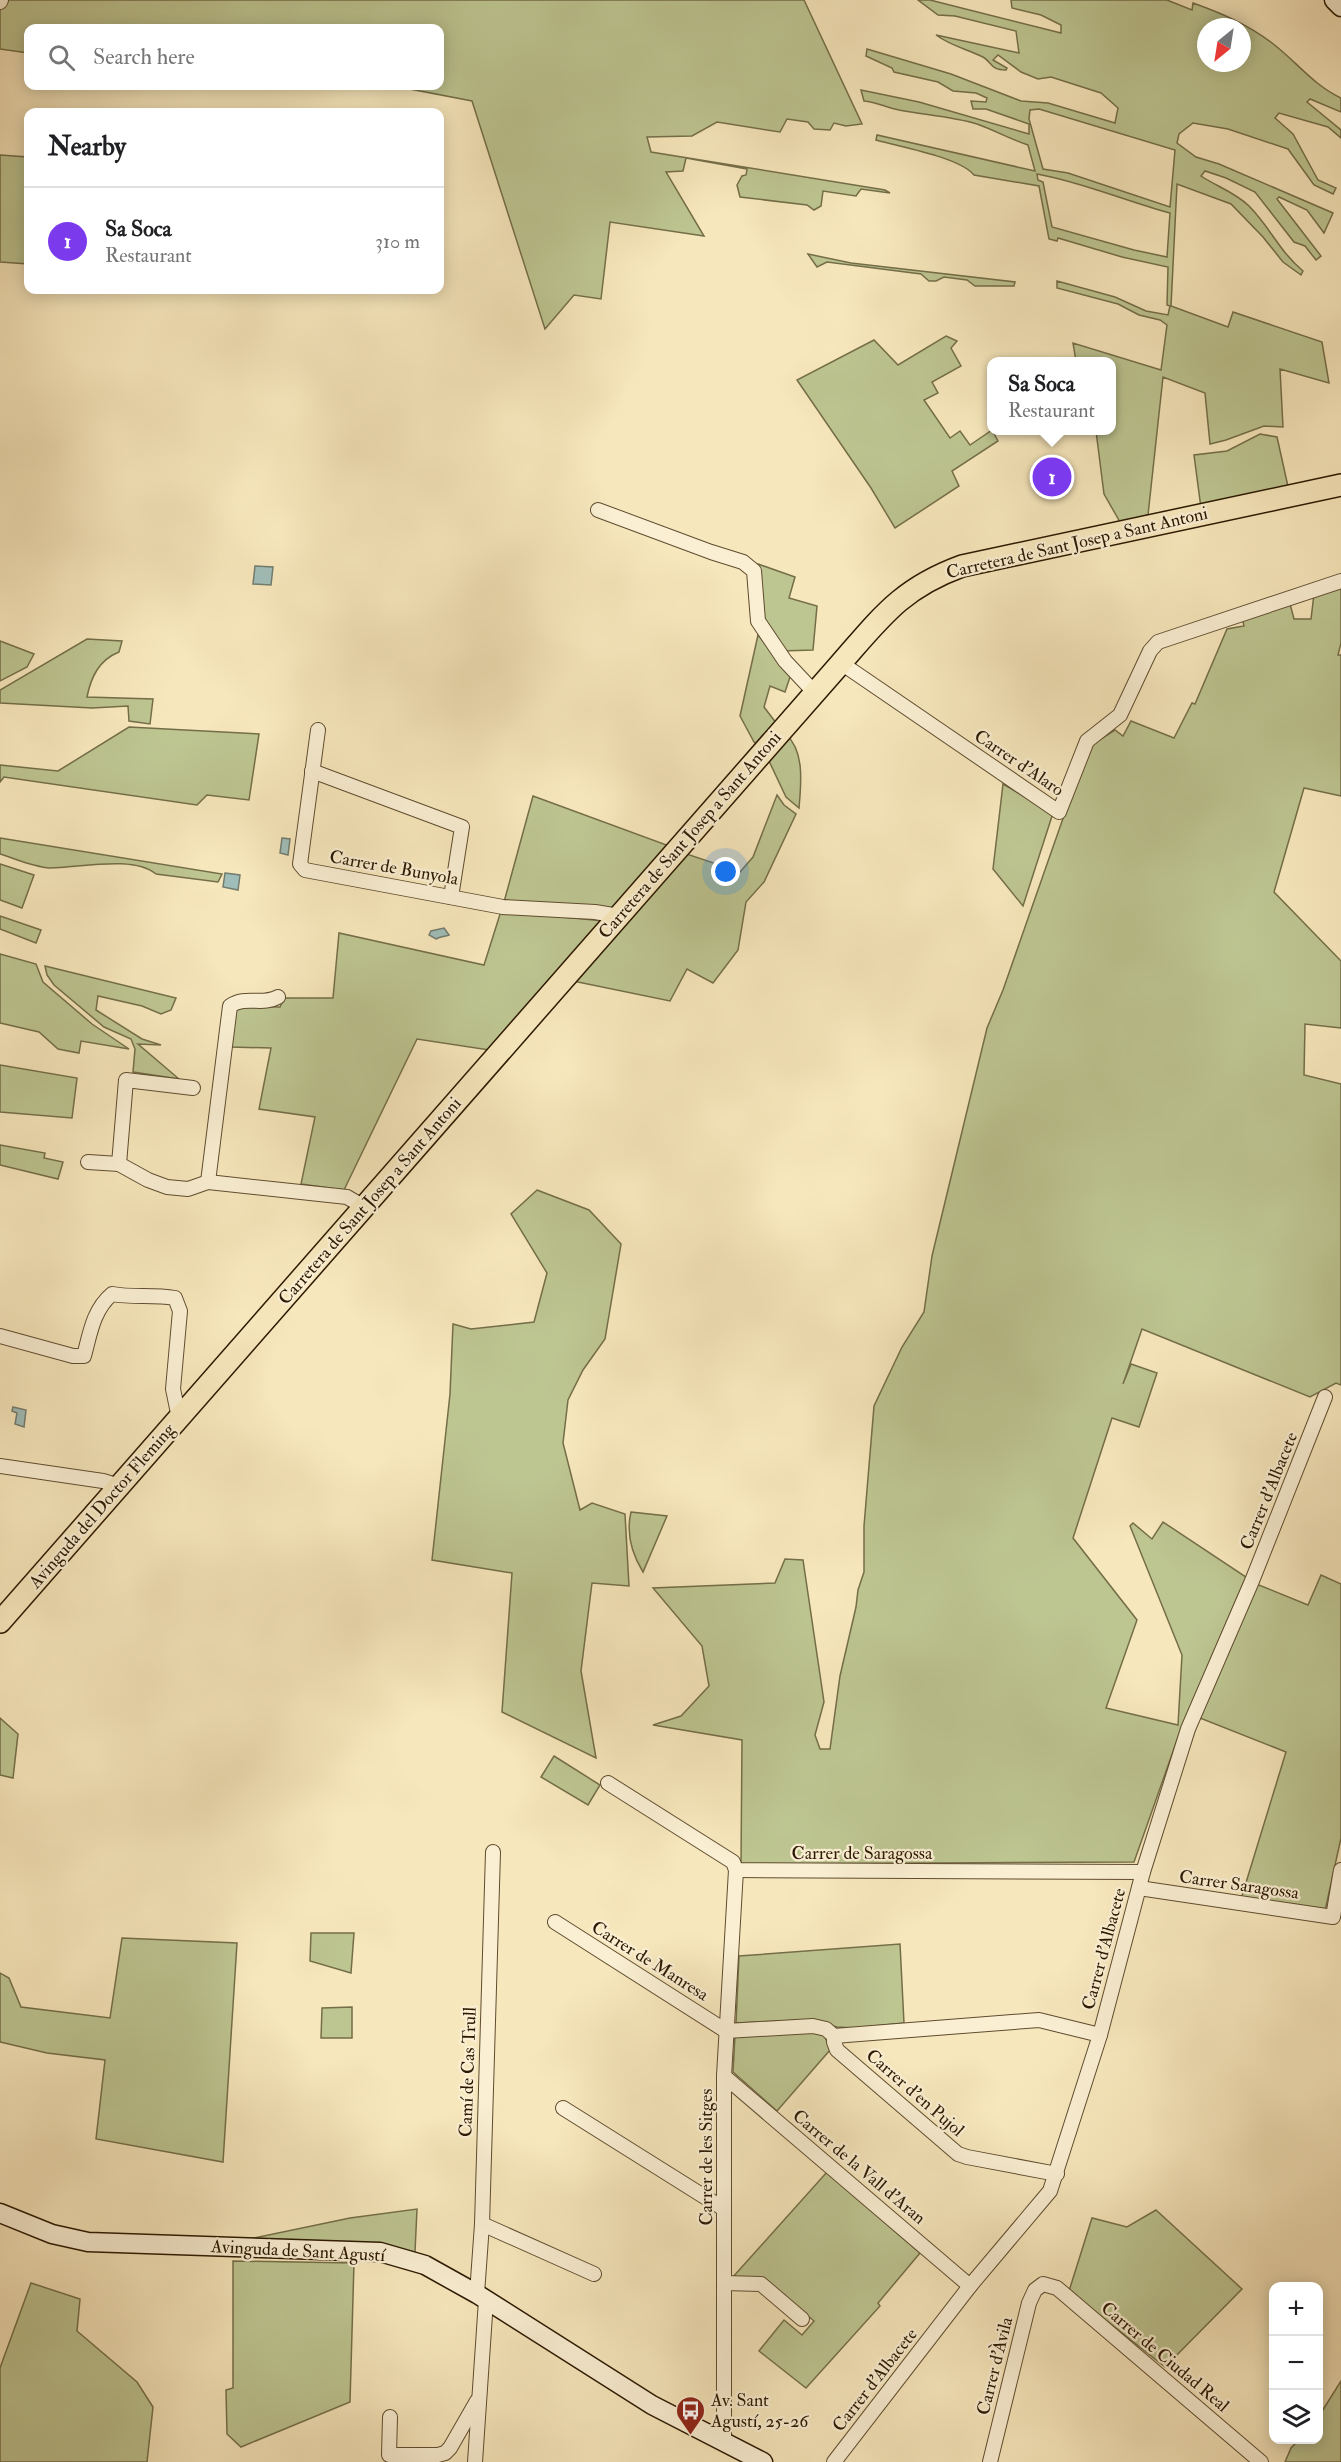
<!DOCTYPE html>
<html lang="en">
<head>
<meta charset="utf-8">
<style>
  body { margin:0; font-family:"IM FELL Double Pica",serif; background:#f2f2f2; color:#202124 }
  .controls { position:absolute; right:18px; bottom:18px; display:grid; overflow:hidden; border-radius:12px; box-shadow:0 3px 15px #0003 }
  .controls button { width:54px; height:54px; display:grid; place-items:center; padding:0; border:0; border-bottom:2px solid #e0e0e0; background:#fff; color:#202124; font:30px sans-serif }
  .compass { position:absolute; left:1197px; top:18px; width:54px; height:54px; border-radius:50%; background:#fff; box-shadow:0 3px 15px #0003; rotate:210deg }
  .you { position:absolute; left:726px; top:872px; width:21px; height:21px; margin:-15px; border:4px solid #fff; border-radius:50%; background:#1a73e8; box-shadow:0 0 0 9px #1a73e833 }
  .badge { display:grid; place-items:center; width:39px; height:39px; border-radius:50%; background:#7c3aed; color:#fff; font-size:20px; font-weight:700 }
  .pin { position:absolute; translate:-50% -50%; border:3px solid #fff; box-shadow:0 2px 6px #0006 }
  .popup { position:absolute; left:987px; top:357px; width:129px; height:78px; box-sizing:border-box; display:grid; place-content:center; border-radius:12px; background:#fff; filter:drop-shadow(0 2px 4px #0005); font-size:20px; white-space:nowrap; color:#757577 }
  .popup b { font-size:22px; color:#202124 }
  .popup::after { content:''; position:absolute; left:50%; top:100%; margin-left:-12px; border:12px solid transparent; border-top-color:#fff }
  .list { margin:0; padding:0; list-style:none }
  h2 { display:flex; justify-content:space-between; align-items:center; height:78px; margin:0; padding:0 24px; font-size:26px }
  h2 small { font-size:20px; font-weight:400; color:#757577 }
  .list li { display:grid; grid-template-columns:39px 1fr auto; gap:18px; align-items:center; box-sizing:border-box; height:108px; padding:0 24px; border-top:2px solid #e0e0e0 }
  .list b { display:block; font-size:22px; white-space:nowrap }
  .list p { margin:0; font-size:20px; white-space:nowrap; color:#757577 }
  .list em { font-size:20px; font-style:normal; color:#757577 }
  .icon { flex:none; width:33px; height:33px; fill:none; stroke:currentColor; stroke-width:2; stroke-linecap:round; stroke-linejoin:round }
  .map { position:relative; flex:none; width:1341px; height:2462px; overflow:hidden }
  .search { position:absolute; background:#fff; box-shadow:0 3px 15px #0003; left:24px; top:24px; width:420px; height:66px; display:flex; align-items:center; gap:15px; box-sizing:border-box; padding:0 21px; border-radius:12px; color:#757577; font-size:22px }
  .panel { position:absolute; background:#fff; box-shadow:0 3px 15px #0003; left:24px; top:108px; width:420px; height:186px; border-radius:12px }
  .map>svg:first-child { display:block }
  .green { fill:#bdc591; stroke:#746e48; stroke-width:1.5; fill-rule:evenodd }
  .water { fill:#a0beb9; stroke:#727c6f; stroke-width:1.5 }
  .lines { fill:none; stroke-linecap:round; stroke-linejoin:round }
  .street-casing { stroke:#5f4c2f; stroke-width:16 }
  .secondary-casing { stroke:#2c1800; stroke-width:21 }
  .primary-casing { stroke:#2c1800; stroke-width:24 }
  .street { stroke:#faefd3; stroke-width:14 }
  .secondary { stroke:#faefd3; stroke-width:18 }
  .primary { stroke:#f7e7bc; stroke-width:21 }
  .labels { text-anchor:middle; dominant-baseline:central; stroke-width:4.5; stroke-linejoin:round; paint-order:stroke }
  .street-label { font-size:18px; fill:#2c1800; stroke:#faefd3 }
  .poi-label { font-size:18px; fill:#2c1800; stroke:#faefd3; text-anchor:start }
</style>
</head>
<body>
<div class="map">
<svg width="1341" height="2462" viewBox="0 0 1341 2462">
  <rect width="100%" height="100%" fill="#f7e7bc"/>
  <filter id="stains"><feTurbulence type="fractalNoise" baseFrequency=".00333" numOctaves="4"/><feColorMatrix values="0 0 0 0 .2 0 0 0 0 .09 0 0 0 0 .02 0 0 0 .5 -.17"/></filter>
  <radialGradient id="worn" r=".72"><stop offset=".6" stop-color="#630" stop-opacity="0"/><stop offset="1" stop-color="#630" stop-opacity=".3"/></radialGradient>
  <g class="green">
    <polygon points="4,0 804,0 862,124 846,126 834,123 830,130 814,129 808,122 787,119 780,132 717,122 692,136 647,137 651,152 885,190 890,193 861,189 856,196 823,191 821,206 814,210 807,205 740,197 737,185 742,176 746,175 747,169 686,158 683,171 666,172 704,236 610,222 601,299 574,295 545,329 472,101 394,86 440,86 440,28 28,28 28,53 0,49 0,9"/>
    <path d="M918,0H930L1061,33V25L1041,15L1012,8L1011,0H1167L1192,10L1193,3C1221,13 1247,24 1272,43C1296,61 1313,85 1341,98V112L1310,99L1307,102L1341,130V138L1328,127L1279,113L1275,118L1293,134L1318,180L1336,188L1333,194L1314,185L1288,149L1228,129L1193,123L1179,134L1177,143L1196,157L1219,164L1333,213L1324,233L1307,210L1279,197L1277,199L1321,256L1316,260L1305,246L1294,242L1255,192L1226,178L1205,171L1201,176C1216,186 1236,193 1249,206C1270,227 1279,251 1303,271L1301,275L1283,262L1263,237L1231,204L1177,184L1171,306L1228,327L1233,312L1322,342L1329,383L1280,369L1283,427L1264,426L1226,440L1210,444L1205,393L1163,377L1148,515L1120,522L1104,494L1096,431L1112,430V362L1076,361L1073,343L1161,370L1167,325L1160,320L1139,315L1118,304L1057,288V281L1115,297L1146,311L1168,315L1170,306L1167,305L1168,267L1122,257L1058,238L1057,241L1049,239L1039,186L974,175C959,157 900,147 876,140L877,135L1035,171L1028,145C1010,139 994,130 977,124C952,116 925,115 899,110C887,108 877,102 864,101L861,90L919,102L1029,134V124L986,109H973L971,101L986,102L987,98L976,93L953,91L938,82L894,72L892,68L866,56L867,49L951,74L1021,101L1048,103L1115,123L1118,108L1101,93L1051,77L1038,79L1021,72L998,55L993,60L1007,68L1006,70C990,70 993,63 983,57C967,49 951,46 936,35L1019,53L1016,31L955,16L938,15ZM1206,27H1242V63H1206ZM1039,109L1175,150L1170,207L1068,173L1043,169L1029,119L1030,110ZM1037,174C1082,182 1125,201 1170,213L1167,257L1134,250L1052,227L1043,182L1038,180Z"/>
    <polygon points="0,155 28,157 28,264 0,262"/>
    <polygon points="808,254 851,263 1015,282 1014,286 975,286 967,280 944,277 936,281 929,281 921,274 827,262 817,267"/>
    <polygon points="946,336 957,341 951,348 961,366 932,382 938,393 924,400 950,438 960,431 970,445 992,430 998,441 952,471 959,486 895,528 871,488 797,380 874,340 898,365"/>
    <polygon points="1260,434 1277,437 1289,491 1201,508 1194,455 1227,451"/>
    <polygon points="758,564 795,577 789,598 817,606 813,650 781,651 762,626"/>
    <polygon points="1341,586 1341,643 1338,655 1341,655 1341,796 1304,788 1274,892 1341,961 1341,1028 1305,1024 1304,1075 1341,1084 1341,1385 1336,1383 1310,1397 1142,1329 1123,1384 1131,1364 1157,1373 1139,1427 1112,1418 1073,1538 1137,1620 1106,1708 1178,1725 1182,1655 1130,1526 1133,1523 1152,1539 1163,1522 1246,1577 1182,1726 1134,1862 741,1864 742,1740 653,1725 681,1716 709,1686 702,1646 653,1588 775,1583 785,1559 803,1560 824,1702 815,1735 820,1749 830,1749 840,1676 856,1607 858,1590 864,1572 864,1526 874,1406 902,1347 924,1312 932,1256 987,1028 1003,990 1088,747 1115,730 1123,736 1131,721 1174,738 1192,703 1195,704 1227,629 1244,626 1242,617 1289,600 1294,619 1311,619 1314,594"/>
    <polygon points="758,635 791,674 785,692 770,686 764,707 777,724 759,745 754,742 740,716"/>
    <path d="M87,639L122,641L119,652C99,660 91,677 87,697L153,699L150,724L129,721L128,706L92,708L0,703V690Z"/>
    <polygon points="0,641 34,654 27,667 0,681"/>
    <polygon points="129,727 259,734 249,800 207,795 197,805 4,777 0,782 0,765 58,771"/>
    <path d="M786,734C805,752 801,784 799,808L786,797L769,761V755Z"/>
    <polygon points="1003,784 1053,813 1023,906 993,869"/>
    <polygon points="777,795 784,805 796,814 764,882 746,902 738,950 713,983 687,969 670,1001 573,981 684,853 740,872 753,857"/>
    <polygon points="533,796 672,847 618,909 504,902"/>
    <path d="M0,838L222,874L218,882L156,874C133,855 79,868 50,868C34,867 16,859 0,854Z"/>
    <polygon points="0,864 34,875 22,908 0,900"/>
    <polygon points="501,911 604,921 489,1050 417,1039 344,1190 301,1184 315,1117 259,1109 271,1048 230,1047 236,1006 280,1007 284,998 333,998 339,933 484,965"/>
    <polygon points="0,916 41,930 36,943 0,929"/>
    <polygon points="0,954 36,964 43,982 92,1024 129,1049 81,1041 79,1053 58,1049 39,1032 0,1023"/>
    <polygon points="45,966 176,998 171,1010 161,1014 142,1006 98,996 96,1010 142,1039 161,1045 138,1044 179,1079 133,1072 135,1049 131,1039 104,1027 54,985 47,975"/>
    <polygon points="0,1065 77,1078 72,1118 0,1112"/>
    <polygon points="0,1145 45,1153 44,1158 63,1162 58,1179 0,1165"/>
    <polygon points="537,1190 589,1210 621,1244 605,1339 583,1370 568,1400 563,1443 580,1510 592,1503 625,1514 629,1586 592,1583 581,1671 596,1758 502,1712 512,1573 432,1560 450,1394 453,1324 471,1329 534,1322 547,1273 511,1214"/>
    <path d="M631,1512L667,1516L643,1572C632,1554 626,1533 631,1512Z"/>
    <polygon points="1321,1575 1341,1584 1341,1838 1325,1911 1241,1899 1286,1752 1200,1718 1202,1700 1254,1587 1259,1585 1308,1605"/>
    <polygon points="0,1718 18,1734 13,1778 0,1775"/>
    <polygon points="554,1756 600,1785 588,1805 541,1777"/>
    <polygon points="311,1933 354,1933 351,1973 310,1961"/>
    <polygon points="122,1938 237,1943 223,2162 96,2139 105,2060 47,2053 0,2042 0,1973 9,1978 21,2007 110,2018"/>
    <polygon points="900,1944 904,2023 854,2028 837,2027 805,2020 736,2023 739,1956"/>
    <polygon points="352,2007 352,2038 321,2038 322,2008"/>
    <polygon points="813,2031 824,2034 830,2050 777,2111 733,2072 735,2035"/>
    <polygon points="827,2172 920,2253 878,2303 880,2306 806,2388 759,2351 784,2320 802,2335 814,2321 770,2284 732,2278"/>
    <polygon points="417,2209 415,2252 350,2242 249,2239 350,2218"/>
    <polygon points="1156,2210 1242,2289 1165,2367 1069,2291 1092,2218 1127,2227"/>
    <polygon points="233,2261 354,2263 350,2402 241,2447 227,2434 226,2390 233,2388"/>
    <polygon points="31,2283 80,2299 77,2331 137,2382 153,2407 147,2462 0,2462 0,2368"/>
    <polygon points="1341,2381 1341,2462 1285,2462 1291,2448 1299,2440 1318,2440 1319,2416"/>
  </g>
  <g class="water">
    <polygon points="255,566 273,567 271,585 253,584"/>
    <polygon points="282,838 290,839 288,855 280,853"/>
    <polygon points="225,873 240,875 238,890 223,887"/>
    <path d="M444,928L449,935C444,937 441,936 436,939L429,935L431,931Z"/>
    <polygon points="13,1407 26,1410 24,1427 15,1424 17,1413 12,1411"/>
  </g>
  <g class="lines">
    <defs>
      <g id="street">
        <polyline points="0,2 1,0"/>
        <polyline points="598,510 711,552 743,562 754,571 758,621 785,661 815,693"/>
        <polyline points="841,663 1059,812 1087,741 1120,715 1150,651 1158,642 1341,581"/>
        <polyline points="318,730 300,864 305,870 503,907 595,912 613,915 618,918"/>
        <polyline points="312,771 462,827 451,897"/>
        <path d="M88,1162L119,1164L148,1180L167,1187L188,1189L208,1182L230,1006C246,995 262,1006 278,997"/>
        <polyline points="119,1164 126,1080 193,1088"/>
        <polyline points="208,1182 347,1197 364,1207"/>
        <path d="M0,1336L73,1356H84C90,1334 93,1310 112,1294C133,1298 153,1294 175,1298L180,1311L173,1389L179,1418"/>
        <polyline points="0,1466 103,1481 119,1486"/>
        <polyline points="608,1783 733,1862 736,1870 1143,1872"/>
        <polyline points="1139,1888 1333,1917 1341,1870"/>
        <polyline points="555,1922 726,2031 813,2026 826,2029 834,2036"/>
        <polyline points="724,2076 970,2286"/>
        <polyline points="563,2108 724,2209"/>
        <polyline points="1057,2174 967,2157 958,2154 837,2050 834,2042 834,2036 1039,2020 1100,2035"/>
        <polyline points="482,2224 594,2274"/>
        <polyline points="724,2283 761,2284 802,2319"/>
        <polyline points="477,2294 482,2224 493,1852"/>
        <polyline points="390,2417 389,2455 438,2455 445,2453 450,2448 477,2401"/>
        <polyline points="724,2443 724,2076 736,1870"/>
        <polyline points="475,2462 486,2300"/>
        <polyline points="834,2462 970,2286 1050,2191 1100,2035 1143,1872 1188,1729 1252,1581 1325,1397"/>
        <polyline points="990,2462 1029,2303 1035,2290 1043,2284 1057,2288 1261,2462"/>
      </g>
      <g id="secondary">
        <polyline points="1334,0 1341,7"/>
        <polyline points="0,2213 52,2234 88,2242 380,2252 425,2265 477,2294 652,2405 763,2462"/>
      </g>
      <path id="primary" d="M0,1622L841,663C882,616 902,588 962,566L1341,485"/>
    </defs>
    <use href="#street" class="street-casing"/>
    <use href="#secondary" class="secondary-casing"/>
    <use href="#primary" class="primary-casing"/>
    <use href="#street" class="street"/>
    <use href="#secondary" class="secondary"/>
    <use href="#primary" class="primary"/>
  </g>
  <defs>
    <symbol id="bus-pin" viewBox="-11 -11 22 30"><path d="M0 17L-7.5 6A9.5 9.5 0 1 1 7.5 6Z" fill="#8f2418" stroke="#faefd3"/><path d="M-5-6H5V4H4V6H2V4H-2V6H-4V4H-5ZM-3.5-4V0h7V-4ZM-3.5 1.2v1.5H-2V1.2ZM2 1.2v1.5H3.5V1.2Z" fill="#fff"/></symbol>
  </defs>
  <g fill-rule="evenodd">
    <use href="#bus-pin" x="674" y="2394" width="33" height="45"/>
  </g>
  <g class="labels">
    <g class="street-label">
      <text transform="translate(1077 543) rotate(-13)">Carretera de Sant Josep a Sant Antoni</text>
      <text transform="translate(1019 763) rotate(34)">Carrer d'Alaro</text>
      <text transform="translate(690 835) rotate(-49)">Carretera de Sant Josep a Sant Antoni</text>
      <text transform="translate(394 868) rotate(10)">Carrer de Bunyola</text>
      <text transform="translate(370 1201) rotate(-49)">Carretera de Sant Josep a Sant Antoni</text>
      <text transform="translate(1269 1491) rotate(-68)">Carrer d'Albacete</text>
      <text transform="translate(102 1506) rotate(-49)">Avinguda del Doctor Fleming</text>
      <text x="862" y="1853">Carrer de Saragossa</text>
      <text transform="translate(1239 1885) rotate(8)">Carrer Saragossa</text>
      <text transform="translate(1104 1949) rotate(-75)">Carrer d'Albacete</text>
      <text transform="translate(650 1961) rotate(32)">Carrer de Manresa</text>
      <text transform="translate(468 2072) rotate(-88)">Camí de Cas Trull</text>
      <text transform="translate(915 2093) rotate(41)">Carrer d'en Pujol</text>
      <text transform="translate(706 2157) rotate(-90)">Carrer de les Sitges</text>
      <text transform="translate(859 2167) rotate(40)">Carrer de la Vall d'Aran</text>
      <text transform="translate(298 2251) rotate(3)">Avinguda de Sant Agustí</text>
      <text transform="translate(1165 2357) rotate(40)">Carrer de Ciudad Real</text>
      <text transform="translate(995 2366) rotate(-76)">Carrer d'Àvila</text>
      <text transform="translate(875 2380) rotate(-52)">Carrer d'Albacete</text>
    </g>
    <g class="poi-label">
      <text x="711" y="2400">Av. Sant<tspan x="711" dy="21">Agustí, 25-26</tspan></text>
    </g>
  </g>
  <rect width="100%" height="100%" filter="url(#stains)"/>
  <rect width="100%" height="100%" fill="url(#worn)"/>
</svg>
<div class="controls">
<button>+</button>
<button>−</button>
<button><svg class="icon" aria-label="layers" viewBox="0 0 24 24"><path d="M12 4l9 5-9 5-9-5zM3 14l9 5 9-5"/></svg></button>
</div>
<svg class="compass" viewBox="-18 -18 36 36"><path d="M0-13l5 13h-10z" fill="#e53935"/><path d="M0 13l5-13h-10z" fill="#757577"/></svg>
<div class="you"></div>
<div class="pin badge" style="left:1052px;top:477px">1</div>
<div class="popup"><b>Sa Soca</b>Restaurant</div>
<div class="search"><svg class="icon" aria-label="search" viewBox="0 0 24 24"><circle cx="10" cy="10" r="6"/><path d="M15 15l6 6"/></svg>Search here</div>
<section class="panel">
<h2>Nearby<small></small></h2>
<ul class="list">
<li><span class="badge">1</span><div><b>Sa Soca</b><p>Restaurant</p></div><em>310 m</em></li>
</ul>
</section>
</div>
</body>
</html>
